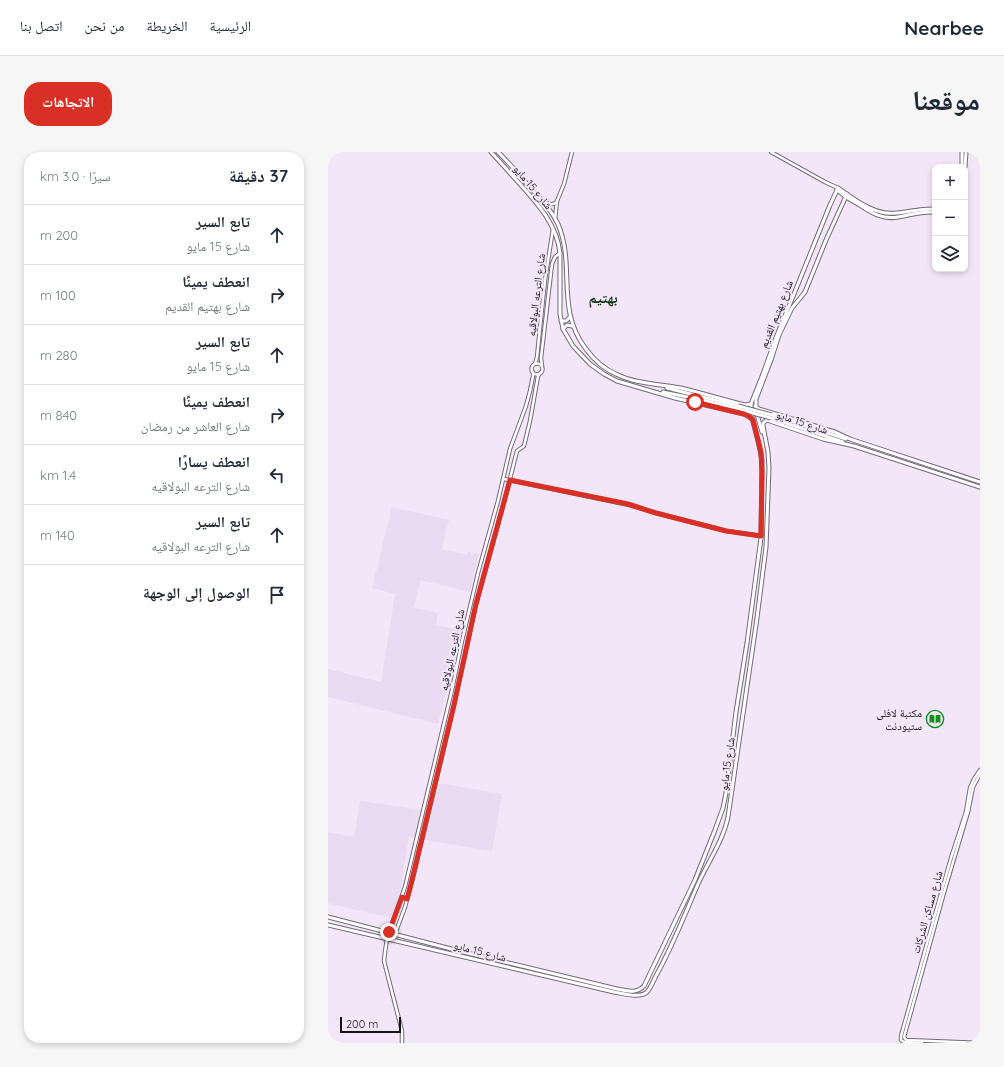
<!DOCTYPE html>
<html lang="ar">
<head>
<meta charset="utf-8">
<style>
  body { margin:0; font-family:Quicksand,"Noto Naskh Arabic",sans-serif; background:#f6f6f7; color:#1f2937; direction:rtl }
  .controls { position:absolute; right:12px; top:12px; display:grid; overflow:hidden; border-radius:8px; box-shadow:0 2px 6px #0003 }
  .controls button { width:36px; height:36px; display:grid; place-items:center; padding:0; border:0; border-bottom:1px solid #e0e1e3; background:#fff; color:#1f2937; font:20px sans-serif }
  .scale { position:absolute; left:12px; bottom:10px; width:61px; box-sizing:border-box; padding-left:4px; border:2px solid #161218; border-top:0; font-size:11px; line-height:14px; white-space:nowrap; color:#161218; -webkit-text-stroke:3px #f2e6f8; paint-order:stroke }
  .stop { position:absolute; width:12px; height:12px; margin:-9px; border:3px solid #d93025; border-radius:50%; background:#fff }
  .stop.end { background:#d93025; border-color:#fff; box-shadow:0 1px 4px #0008 }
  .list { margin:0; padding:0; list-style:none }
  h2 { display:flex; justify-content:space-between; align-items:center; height:52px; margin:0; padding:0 16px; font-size:17px }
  h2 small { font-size:13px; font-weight:400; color:#747a83 }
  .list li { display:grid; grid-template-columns:26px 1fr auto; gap:12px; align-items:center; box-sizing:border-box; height:60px; padding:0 16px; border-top:1px solid #e0e1e3 }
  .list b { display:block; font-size:15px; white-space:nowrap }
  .list p { margin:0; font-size:13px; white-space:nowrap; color:#747a83 }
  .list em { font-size:13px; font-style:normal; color:#747a83 }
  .icon { flex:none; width:22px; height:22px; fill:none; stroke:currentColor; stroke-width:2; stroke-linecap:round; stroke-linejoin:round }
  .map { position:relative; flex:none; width:652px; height:891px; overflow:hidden; direction:ltr; border-radius:16px }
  header { display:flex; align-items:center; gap:24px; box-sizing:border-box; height:56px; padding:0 20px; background:#fff; border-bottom:1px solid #e0e1e3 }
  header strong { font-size:19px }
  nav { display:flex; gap:22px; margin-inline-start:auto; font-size:14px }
  .intro { display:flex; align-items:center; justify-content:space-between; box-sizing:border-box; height:96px; padding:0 24px }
  h1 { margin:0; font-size:28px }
  .button { padding:10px 18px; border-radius:16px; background:#d93025; color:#fff; font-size:14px; font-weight:700 }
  main { display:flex; gap:24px; padding:0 24px }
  aside { flex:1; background:#fff; border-radius:16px; box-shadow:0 2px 6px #0003 }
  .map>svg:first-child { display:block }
  .built { fill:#eadaf2 }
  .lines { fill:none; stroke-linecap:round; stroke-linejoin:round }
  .tertiary-casing { stroke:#746979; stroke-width:4.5 }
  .secondary-casing { stroke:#746979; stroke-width:5 }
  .tertiary { stroke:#fff; stroke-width:2.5 }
  .secondary { stroke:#fff; stroke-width:3 }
  .secondary-bridge-casing { stroke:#746979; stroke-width:5; stroke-linecap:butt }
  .secondary-bridge { stroke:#fff; stroke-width:3 }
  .route { stroke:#d93025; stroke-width:5 }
  .labels { text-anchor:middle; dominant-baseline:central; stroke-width:4; stroke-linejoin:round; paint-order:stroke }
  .street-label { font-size:11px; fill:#161218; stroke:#f2e6f8 }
  .poi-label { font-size:11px; fill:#161218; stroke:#f2e6f8; text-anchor:end }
  .district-label { font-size:15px; font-weight:bold; fill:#0a330b; stroke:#f2e6f8 }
</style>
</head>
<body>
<header>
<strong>Nearbee</strong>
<nav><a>الرئيسية</a><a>الخريطة</a><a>من نحن</a><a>اتصل بنا</a></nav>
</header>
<div class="intro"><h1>موقعنا</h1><a class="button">الاتجاهات</a></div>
<main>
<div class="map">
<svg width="652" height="891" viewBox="0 0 652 891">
  <rect width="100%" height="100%" fill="#f2e6f8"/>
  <g class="built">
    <polygon points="64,355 121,368 114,397 139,403 140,400 151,402 142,440 93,428 86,455 110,461 108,473 134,478 110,572 0,545 0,517 53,530 67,442 44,436"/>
    <polygon points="110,631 174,642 164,699 81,685 67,767 0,751 0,680 26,685 32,649 103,659"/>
  </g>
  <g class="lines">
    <defs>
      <g id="tertiary">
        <polyline points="443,0 497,30 510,36"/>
        <path d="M217,50C221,53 225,53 229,50"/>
        <polyline points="227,67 229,49 236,32 244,0"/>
        <circle cx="209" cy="217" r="5.5"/>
        <polyline points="207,212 209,205 217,128 225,77"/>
        <polyline points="214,214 213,206 224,112 227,105 232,101"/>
        <polyline points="176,327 301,353 328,361 399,379 433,384"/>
        <polyline points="652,622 645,635 640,660 617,737 576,885 578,888 652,891"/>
        <polyline points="61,780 77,735 124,538 134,489 150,421 170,349 182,297 198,254 202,239 205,224 205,220"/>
        <polyline points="67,782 77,755 85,726 126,553 148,452 173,362 189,299 196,294 202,269 210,224 212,221"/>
        <polyline points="59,787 57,800 56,809 74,879 74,891"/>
        <polyline points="594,891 576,890 573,888 573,884 623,706 638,660 642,636 646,627 652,618"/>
      </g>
      <g id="secondary">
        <path d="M163,0C173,11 182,21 192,32C210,52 229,73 232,101V162L235,177L245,194L262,212L276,222L289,229L347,246L416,262L424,267"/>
        <path d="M170,0C181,11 191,22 201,34C212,46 223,57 230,72C248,115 227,157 258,197C266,208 276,217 288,222C308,232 331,232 353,236C374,241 396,248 417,253L423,252"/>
        <polyline points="634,15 634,0"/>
        <polyline points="637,15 638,0"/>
        <path d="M509,38C515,43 522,48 530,52C543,60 553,68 570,65C582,63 594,59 607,60"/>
        <polyline points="637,49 637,55"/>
        <polyline points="233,169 238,169 242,165"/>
        <polyline points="235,177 239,173 244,174"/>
        <polyline points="339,236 410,254"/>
        <polyline points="335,240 374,248 410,257"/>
        <polyline points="427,254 431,257 507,280 522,287 537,292 652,330"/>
        <polyline points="444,263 518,287"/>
        <polyline points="443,266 515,290"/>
        <polyline points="439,268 495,287 526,294 652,335"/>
        <polyline points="434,280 428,259 428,247 443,208 451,183 461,162 464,156 477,140 498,88 519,42"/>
        <path d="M0,765L131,799L289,837C300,839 308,842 316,834L367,728L387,678L395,656L398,641L408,560L419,491L433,386L434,308L430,289L423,262V252L435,222L449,183L466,142L502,53L510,36C527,48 547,64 569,61C582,60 594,56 607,57"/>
        <path d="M0,773L286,840C294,841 312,847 319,840C323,836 326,827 329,822C345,793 357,762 370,732C380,710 395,689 400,665L429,466L438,395L441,316L440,300L435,274V271L439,268"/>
      </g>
    </defs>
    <use href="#tertiary" class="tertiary-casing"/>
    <use href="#secondary" class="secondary-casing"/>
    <use href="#tertiary" class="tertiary"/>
    <use href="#secondary" class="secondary"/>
    <defs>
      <g id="secondary-bridge">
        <polyline points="410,254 444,263"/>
        <polyline points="410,257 443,266"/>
      </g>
    </defs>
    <use href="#secondary-bridge" class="secondary-bridge-casing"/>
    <use href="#secondary-bridge" class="secondary-bridge"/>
  </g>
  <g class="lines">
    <polyline class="route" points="61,780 74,745 79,747 82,736 126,553 148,452 182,328 300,352 328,361 398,379 433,384 434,320 433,300 425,268 421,264 416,262 367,250"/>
  </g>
  <defs>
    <symbol id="library-ring" viewBox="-11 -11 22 22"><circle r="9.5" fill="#f2e6f8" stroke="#148f1b" stroke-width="1.5"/><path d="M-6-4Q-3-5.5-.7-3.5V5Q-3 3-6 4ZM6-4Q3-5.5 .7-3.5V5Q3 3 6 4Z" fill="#148f1b"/></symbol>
  </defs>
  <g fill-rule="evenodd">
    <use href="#library-ring" x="597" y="557" width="20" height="20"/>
  </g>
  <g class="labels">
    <g class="street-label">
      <text transform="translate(205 35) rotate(50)">شارع 15 مايو</text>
      <text transform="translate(208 143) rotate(-83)">شارع الترعه البولاقيه</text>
      <text transform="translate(448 162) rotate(-68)">شارع بهتيم القديم</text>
      <text transform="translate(474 270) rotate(18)">شارع 15 مايو</text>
      <text transform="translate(124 498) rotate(-78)">شارع الترعه البولاقيه</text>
      <text transform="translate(399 612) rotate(-82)">شارع 15 مايو</text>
      <text transform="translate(599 760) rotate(-74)">شارع مساكن الشركات</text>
      <text transform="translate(152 799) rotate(14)">شارع 15 مايو</text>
    </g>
    <g class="poi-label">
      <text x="594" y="561">مكتبة لافلى<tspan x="594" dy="13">ستيودنت</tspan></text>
    </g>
    <g class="district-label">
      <text x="275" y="145">بهتيم</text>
    </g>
  </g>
</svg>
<div class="controls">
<button>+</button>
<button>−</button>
<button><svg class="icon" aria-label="layers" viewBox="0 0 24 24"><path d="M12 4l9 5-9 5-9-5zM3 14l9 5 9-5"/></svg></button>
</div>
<div class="scale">200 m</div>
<div class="stop" style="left:367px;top:250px"></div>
<div class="stop end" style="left:61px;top:780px"></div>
</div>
<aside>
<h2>37 دقيقة<small>سيرًا · 3.0 km</small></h2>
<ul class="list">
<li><svg class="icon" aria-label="ahead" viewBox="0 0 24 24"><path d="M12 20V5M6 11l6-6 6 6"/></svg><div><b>تابع السير</b><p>شارع 15 مايو</p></div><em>200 m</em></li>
<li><svg class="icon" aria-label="right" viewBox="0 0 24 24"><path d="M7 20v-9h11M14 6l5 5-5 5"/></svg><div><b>انعطف يمينًا</b><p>شارع بهتيم القديم</p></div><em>100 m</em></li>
<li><svg class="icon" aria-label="ahead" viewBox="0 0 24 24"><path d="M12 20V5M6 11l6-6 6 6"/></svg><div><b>تابع السير</b><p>شارع 15 مايو</p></div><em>280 m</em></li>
<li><svg class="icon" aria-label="right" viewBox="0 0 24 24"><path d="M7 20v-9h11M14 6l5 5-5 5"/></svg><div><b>انعطف يمينًا</b><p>شارع العاشر من رمضان</p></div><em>840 m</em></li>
<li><svg class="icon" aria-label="left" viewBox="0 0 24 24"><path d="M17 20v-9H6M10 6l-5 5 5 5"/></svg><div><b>انعطف يسارًا</b><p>شارع الترعه البولاقيه</p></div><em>1.4 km</em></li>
<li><svg class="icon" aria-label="ahead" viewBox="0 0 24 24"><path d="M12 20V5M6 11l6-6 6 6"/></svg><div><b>تابع السير</b><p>شارع الترعه البولاقيه</p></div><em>140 m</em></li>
<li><svg class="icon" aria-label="arrive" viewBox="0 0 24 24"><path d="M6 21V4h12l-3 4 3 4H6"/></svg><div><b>الوصول إلى الوجهة</b></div></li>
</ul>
</aside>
</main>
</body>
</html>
